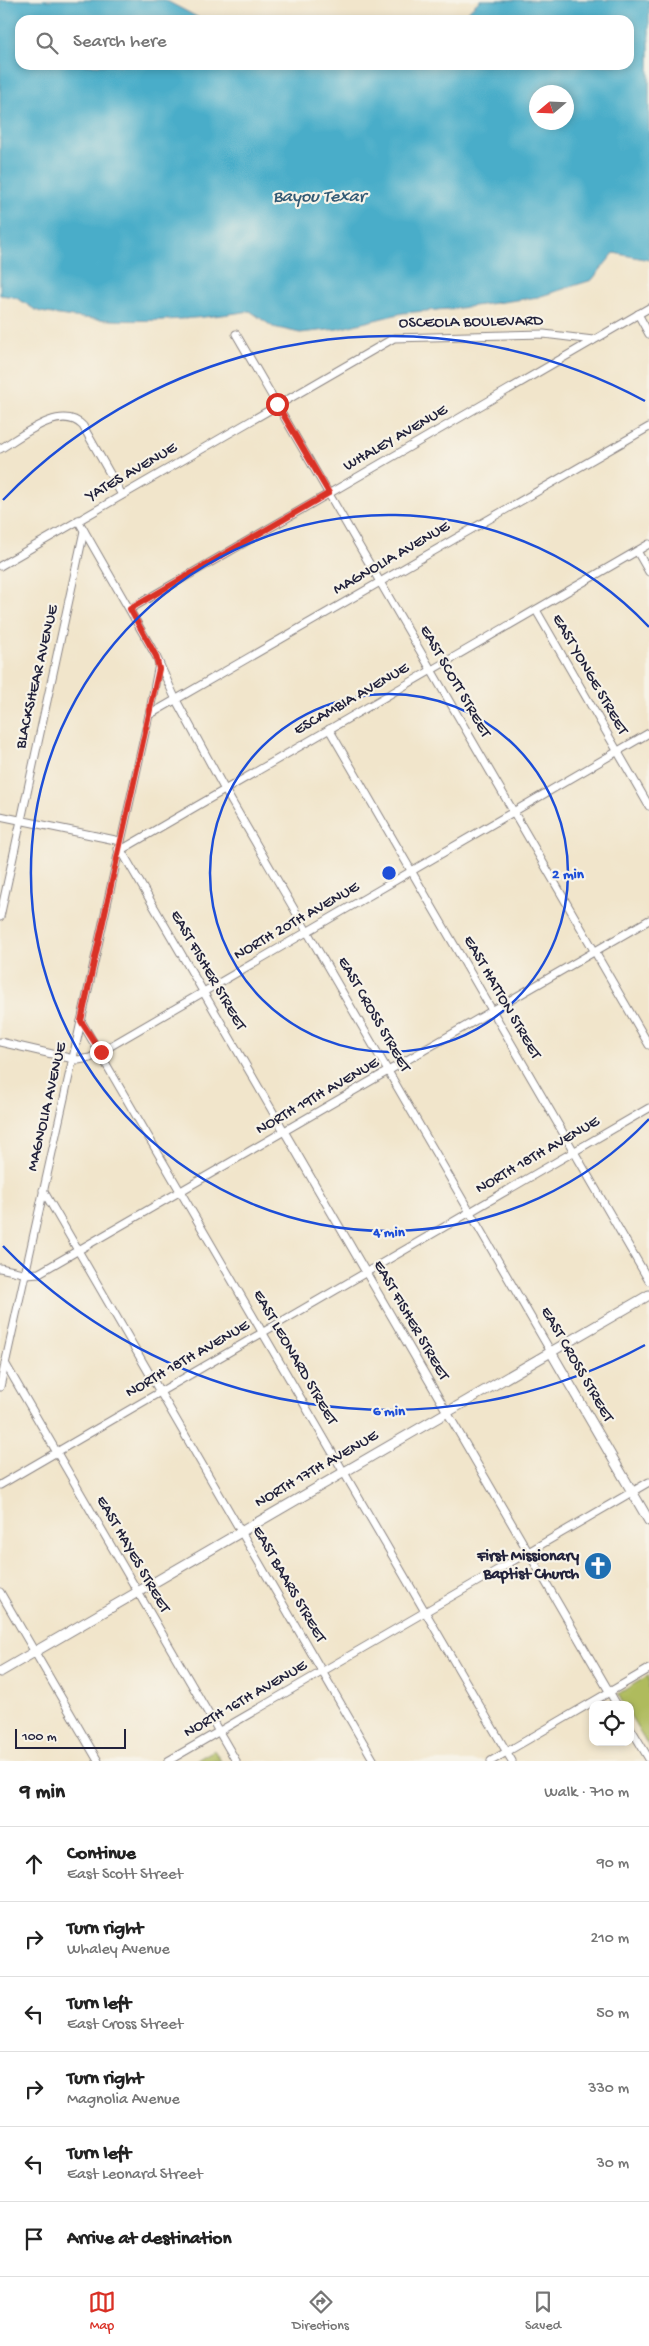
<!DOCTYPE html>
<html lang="en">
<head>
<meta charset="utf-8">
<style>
  body { margin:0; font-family:"Gochi Hand",sans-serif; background:#f6f6f6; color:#222 }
  .controls { position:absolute; right:15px; bottom:15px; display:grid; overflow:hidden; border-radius:10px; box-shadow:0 2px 8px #0003 }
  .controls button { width:45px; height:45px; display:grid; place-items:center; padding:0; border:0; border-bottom:1px solid #e0e0e0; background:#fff; color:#222; font:25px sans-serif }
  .compass { position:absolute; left:529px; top:85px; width:45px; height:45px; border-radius:50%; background:#fff; box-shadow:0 2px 8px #0003; rotate:251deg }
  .scale { position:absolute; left:15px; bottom:12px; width:111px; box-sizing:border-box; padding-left:5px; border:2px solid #22223b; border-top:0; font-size:14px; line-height:18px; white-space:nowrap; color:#22223b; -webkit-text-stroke:4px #f7f3e8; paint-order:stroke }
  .stop { position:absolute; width:15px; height:15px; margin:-11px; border:4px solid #d93025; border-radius:50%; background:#fff }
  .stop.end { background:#d93025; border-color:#fff; box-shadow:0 1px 5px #0008 }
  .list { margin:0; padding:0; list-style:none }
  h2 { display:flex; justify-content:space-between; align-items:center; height:65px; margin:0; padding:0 20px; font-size:21px }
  h2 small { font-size:16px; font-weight:400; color:#767676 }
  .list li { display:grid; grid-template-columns:32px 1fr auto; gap:15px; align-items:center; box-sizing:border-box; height:75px; padding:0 20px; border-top:1px solid #e0e0e0 }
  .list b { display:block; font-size:19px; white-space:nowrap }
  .list p { margin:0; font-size:16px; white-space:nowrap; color:#767676 }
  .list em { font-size:16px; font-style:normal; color:#767676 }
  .icon { flex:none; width:28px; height:28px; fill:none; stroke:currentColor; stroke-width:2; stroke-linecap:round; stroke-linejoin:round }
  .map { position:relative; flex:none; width:649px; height:1761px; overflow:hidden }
  .search { position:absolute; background:#fff; box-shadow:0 2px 8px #0003; left:15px; right:15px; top:15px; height:55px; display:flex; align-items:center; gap:12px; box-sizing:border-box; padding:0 18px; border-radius:15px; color:#767676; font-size:19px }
  .sheet { height:515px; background:#fff }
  nav { display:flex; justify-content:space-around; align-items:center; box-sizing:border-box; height:70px; border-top:1px solid #e0e0e0; background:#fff; font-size:14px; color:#767676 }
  nav a { display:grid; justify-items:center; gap:2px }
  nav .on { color:#d93025 }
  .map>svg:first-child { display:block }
  .green { fill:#afbb5d; stroke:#686e4c }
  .water { fill:#49adc9; stroke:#366882; fill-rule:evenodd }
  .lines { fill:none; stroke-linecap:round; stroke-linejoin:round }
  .minor-casing { stroke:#8a8483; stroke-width:9 }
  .tertiary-casing { stroke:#8a8483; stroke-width:11 }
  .minor { stroke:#fff; stroke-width:7 }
  .tertiary { stroke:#fff; stroke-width:9 }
  .route { stroke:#d93025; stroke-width:6 }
  .ring { fill:none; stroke:#1d4ed8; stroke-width:2.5 }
  .labels { text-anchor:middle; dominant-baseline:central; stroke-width:4.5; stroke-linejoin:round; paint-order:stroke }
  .street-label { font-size:16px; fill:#22223b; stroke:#f7f3e8 }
  .poi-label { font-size:16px; font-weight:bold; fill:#22223b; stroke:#f7f3e8; text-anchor:end }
  .water-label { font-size:18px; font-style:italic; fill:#325a74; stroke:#f7f3e8 }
  .centre { fill:#1d4ed8; stroke:#f7f3e8; stroke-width:2.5 }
  .ring-label { font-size:15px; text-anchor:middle; font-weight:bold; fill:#1d4ed8; stroke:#f7f3e8; stroke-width:4.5; stroke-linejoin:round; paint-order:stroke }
</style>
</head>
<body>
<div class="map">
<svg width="649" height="1761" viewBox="0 0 649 1761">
  <rect width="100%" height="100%" fill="#f7f3e8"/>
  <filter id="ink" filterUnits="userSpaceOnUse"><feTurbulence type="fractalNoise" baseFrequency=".02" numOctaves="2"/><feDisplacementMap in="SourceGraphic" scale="10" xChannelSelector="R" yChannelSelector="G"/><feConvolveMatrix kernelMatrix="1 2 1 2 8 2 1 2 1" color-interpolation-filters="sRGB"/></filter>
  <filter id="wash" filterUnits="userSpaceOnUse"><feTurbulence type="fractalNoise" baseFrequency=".0096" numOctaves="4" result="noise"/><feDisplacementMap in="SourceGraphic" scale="20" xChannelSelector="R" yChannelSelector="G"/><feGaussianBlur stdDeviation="1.12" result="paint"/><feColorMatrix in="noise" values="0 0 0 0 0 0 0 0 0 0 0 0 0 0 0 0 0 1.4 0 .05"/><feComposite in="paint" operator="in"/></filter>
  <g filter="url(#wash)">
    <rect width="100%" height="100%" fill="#f1e5cb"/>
    <g class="green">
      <polygon points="649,1675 649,1747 630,1715 630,1705 624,1705 618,1694"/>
      <polygon points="214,1750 221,1761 195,1761"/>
    </g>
    <path class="water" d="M0,0H165L201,19L208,20H20V65H629V20H419L463,16L480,0H649V260L614,253L592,280L538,297L460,308L403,313L338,329L300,333L273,327L250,311C182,322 110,325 41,312C33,310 26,303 18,299C13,296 6,296 0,295ZM536,92H566V122H536Z"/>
  </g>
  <g filter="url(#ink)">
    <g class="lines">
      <defs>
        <g id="minor">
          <polyline points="638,314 649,334"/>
          <polyline points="236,334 649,1045"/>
          <path d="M0,449C22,436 61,403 83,426L122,495"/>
          <polyline points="78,520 156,656 176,700 225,790 551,1352"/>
          <polyline points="637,551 649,572"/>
          <polyline points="0,566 394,338 544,334 593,340"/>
          <polyline points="130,609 649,308"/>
          <polyline points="536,610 649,806"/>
          <polyline points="149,715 159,664"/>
          <polyline points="329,729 649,1281"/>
          <polyline points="0,816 120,841"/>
          <polyline points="118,849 121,850 617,1705"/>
          <polyline points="121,850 649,544"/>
          <polyline points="0,917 84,531"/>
          <polyline points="81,1021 512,1761"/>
          <polyline points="0,1042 78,1060 90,1058 649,733"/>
          <polyline points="43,1190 374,1761"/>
          <polyline points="0,1268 27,1274 39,1273 649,920"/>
          <polyline points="5,1363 236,1761"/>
          <polyline points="0,1387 149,715 649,427"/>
          <polyline points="0,1485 649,1108"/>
          <polyline points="0,1592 98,1761"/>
          <polyline points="630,1727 649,1759"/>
          <polyline points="168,1761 649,1482"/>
          <polyline points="491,1761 649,1669"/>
        </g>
        <g id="tertiary">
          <polyline points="551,1352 649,1521"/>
          <polyline points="0,1672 649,1295"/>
        </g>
      </defs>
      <use href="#minor" class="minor-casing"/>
      <use href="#tertiary" class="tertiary-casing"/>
      <use href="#minor" class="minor"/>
      <use href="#tertiary" class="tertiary"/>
    </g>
  </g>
  <g class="lines" filter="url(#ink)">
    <polyline class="route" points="101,1052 81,1021 159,669 156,656 130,609 329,493 277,404"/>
  </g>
  <g class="ring">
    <circle cx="389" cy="873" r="179"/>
    <path d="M649 1119A358 358 0 1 1 649 627"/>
    <path d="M645 1345A537 537 0 0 1 3 1246M3 500A537 537 0 0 1 645 401"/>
  </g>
  <defs>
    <symbol id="church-disc" viewBox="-11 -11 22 22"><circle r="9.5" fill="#1f6fb2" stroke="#f7f3e8"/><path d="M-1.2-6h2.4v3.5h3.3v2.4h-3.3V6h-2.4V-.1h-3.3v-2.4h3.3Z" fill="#fff"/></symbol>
  </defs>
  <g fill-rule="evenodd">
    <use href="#church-disc" x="582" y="1550" width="32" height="32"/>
  </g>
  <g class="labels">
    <g class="street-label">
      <text transform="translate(471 323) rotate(-1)">OSCEOLA BOULEVARD</text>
      <text transform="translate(396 439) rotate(-30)">WHALEY AVENUE</text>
      <text transform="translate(132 473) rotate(-30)">YATES AVENUE</text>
      <text transform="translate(392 559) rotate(-30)">MAGNOLIA AVENUE</text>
      <text transform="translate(589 675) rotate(60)">EAST YONGE STREET</text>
      <text transform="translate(38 677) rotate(-77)">BLACKSHEAR AVENUE</text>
      <text transform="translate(454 682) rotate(60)">EAST SCOTT STREET</text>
      <text transform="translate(352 700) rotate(-30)">ESCAMBIA AVENUE</text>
      <text transform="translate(297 922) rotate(-30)">NORTH 20TH AVENUE</text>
      <text transform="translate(207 971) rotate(60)">EAST FISHER STREET</text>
      <text transform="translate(501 998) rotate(60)">EAST HATTON STREET</text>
      <text transform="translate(373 1015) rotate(60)">EAST CROSS STREET</text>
      <text transform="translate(318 1097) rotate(-30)">NORTH 19TH AVENUE</text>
      <text transform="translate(48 1107) rotate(-77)">MAGNOLIA AVENUE</text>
      <text transform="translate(538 1156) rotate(-30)">NORTH 18TH AVENUE</text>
      <text transform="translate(410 1321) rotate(60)">EAST FISHER STREET</text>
      <text transform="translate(294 1358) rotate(60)">EAST LEONARD STREET</text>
      <text transform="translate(188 1360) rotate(-30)">NORTH 18TH AVENUE</text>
      <text transform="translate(576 1365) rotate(60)">EAST CROSS STREET</text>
      <text transform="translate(317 1470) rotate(-30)">NORTH 17TH AVENUE</text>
      <text transform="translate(132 1555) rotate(60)">EAST HAYES STREET</text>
      <text transform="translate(288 1585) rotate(60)">EAST BAARS STREET</text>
      <text transform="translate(246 1700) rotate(-30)">NORTH 16TH AVENUE</text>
    </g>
    <g class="poi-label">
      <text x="579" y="1557">First Missionary<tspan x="579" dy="18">Baptist Church</tspan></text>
    </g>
    <g class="water-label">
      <text x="319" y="197">Bayou Texar</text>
    </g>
  </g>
  <circle cx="389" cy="873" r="8" class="centre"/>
  <g class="ring-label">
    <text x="568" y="878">2 min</text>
    <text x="389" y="1236">4 min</text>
    <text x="389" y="1415">6 min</text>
  </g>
</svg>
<div class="controls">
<button><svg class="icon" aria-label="locate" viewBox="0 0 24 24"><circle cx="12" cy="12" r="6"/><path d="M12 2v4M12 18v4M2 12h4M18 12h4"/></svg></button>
</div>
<svg class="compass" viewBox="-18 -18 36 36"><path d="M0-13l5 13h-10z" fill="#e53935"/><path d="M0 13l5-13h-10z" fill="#767676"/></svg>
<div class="scale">100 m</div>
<div class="stop" style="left:277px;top:404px"></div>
<div class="stop end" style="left:101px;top:1052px"></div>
<div class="search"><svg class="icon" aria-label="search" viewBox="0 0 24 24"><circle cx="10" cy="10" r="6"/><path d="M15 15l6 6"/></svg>Search here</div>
</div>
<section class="sheet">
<h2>9 min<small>Walk · 710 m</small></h2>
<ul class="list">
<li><svg class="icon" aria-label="ahead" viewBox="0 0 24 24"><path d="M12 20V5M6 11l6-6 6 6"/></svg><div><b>Continue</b><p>East Scott Street</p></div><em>90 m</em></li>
<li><svg class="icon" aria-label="right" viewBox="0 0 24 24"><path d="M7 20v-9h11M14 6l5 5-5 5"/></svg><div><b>Turn right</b><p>Whaley Avenue</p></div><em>210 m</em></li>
<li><svg class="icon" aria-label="left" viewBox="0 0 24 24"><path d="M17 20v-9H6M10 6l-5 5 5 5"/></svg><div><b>Turn left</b><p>East Cross Street</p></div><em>50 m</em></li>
<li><svg class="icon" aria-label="right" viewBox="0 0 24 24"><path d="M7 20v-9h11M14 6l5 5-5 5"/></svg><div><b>Turn right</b><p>Magnolia Avenue</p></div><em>330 m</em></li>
<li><svg class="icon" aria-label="left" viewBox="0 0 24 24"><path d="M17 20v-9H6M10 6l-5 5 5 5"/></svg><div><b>Turn left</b><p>East Leonard Street</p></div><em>30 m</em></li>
<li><svg class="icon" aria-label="arrive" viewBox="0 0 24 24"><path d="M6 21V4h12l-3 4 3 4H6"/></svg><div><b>Arrive at destination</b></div></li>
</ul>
</section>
<nav>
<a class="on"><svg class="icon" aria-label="map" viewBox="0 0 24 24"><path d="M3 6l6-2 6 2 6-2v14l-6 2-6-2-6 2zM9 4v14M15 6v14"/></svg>Map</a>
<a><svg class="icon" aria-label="directions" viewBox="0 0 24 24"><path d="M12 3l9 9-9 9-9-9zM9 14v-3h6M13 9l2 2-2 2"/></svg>Directions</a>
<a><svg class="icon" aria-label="saved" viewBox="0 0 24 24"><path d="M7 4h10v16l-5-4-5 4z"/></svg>Saved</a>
</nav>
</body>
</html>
